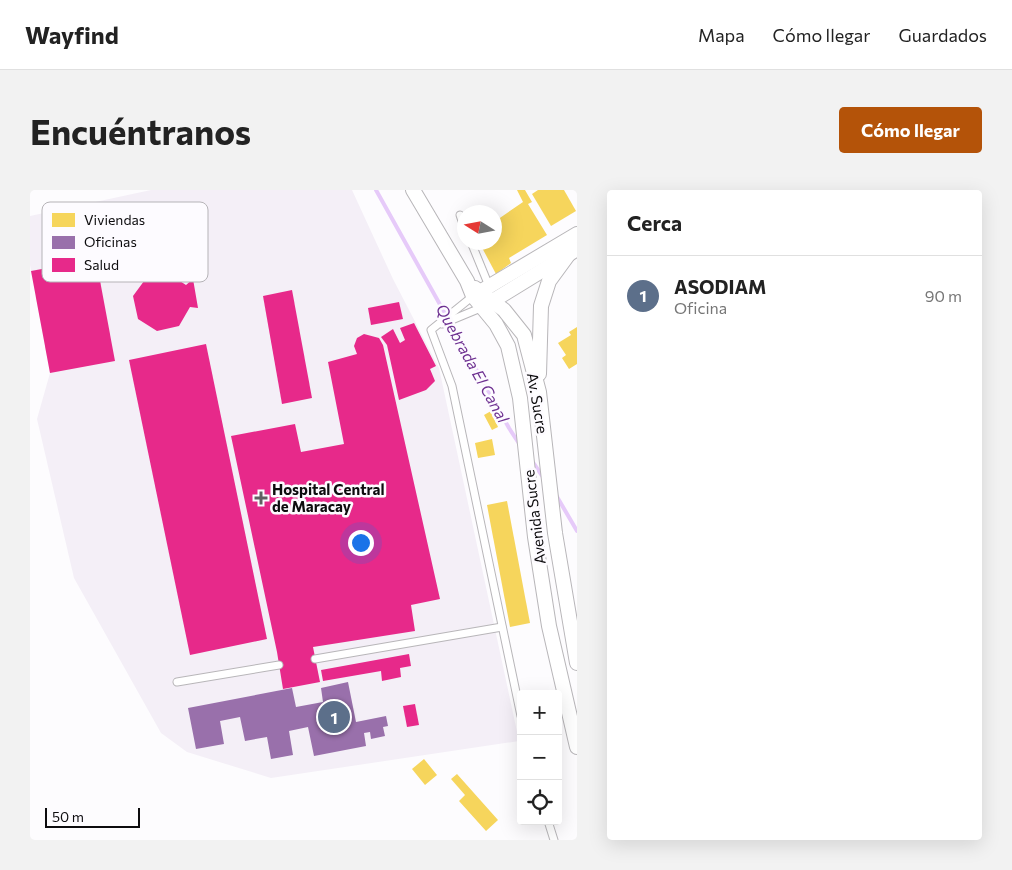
<!DOCTYPE html>
<html lang="es">
<head>
<meta charset="utf-8">
<style>
  body { margin:0; font-family:Commissioner,sans-serif; background:#f2f2f2; color:#222 }
  .controls { position:absolute; right:15px; bottom:15px; display:grid; overflow:hidden; border-radius:5px; box-shadow:0 5px 20px #0002 }
  .controls button { width:45px; height:45px; display:grid; place-items:center; padding:0; border:0; border-bottom:1px solid #e0e0e0; background:#fff; color:#222; font:25px sans-serif }
  .compass { position:absolute; left:427px; top:15px; width:45px; height:45px; border-radius:50%; background:#fff; box-shadow:0 5px 20px #0002; rotate:281deg }
  .scale { position:absolute; left:15px; bottom:12px; width:95px; box-sizing:border-box; padding-left:5px; border:2px solid #0d0c0e; border-top:0; font-size:14px; line-height:18px; white-space:nowrap; color:#0d0c0e; -webkit-text-stroke:4px #fdfbff; paint-order:stroke }
  .you { position:absolute; left:330px; top:352px; width:18px; height:18px; margin:-12px; border:4px solid #fff; border-radius:50%; background:#1a73e8; box-shadow:0 0 0 8px #1a73e833 }
  .badge { display:grid; place-items:center; width:32px; height:32px; border-radius:50%; background:#b45309; color:#fff; font-size:16px; font-weight:700 }
  .pin { position:absolute; translate:-50% -50%; border:2px solid #fff; box-shadow:0 1px 5px #0006 }
  .list { margin:0; padding:0; list-style:none }
  h2 { display:flex; justify-content:space-between; align-items:center; height:65px; margin:0; padding:0 20px; font-size:21px }
  h2 small { font-size:16px; font-weight:400; color:#767676 }
  .list li { display:grid; grid-template-columns:32px 1fr auto; gap:15px; align-items:center; box-sizing:border-box; height:80px; padding:0 20px; border-top:1px solid #e0e0e0 }
  .list b { display:block; font-size:19px; white-space:nowrap }
  .list p { margin:0; font-size:16px; white-space:nowrap; color:#767676 }
  .list em { font-size:16px; font-style:normal; color:#767676 }
  .icon { flex:none; width:28px; height:28px; fill:none; stroke:currentColor; stroke-width:2; stroke-linecap:round; stroke-linejoin:round }
  .map { position:relative; flex:none; width:547px; height:650px; overflow:hidden; border-radius:5px }
  header { display:flex; align-items:center; gap:30px; box-sizing:border-box; height:70px; padding:0 25px; background:#fff; border-bottom:1px solid #e0e0e0 }
  header strong { font-size:24px }
  nav { display:flex; gap:28px; margin-inline-start:auto; font-size:18px }
  .intro { display:flex; align-items:center; justify-content:space-between; box-sizing:border-box; height:120px; padding:0 30px }
  h1 { margin:0; font-size:35px }
  .button { padding:12px 22px; border-radius:5px; background:#b45309; color:#fff; font-size:18px; font-weight:700 }
  main { display:flex; gap:30px; padding:0 30px }
  aside { flex:1; background:#fff; border-radius:5px; box-shadow:0 5px 20px #0002 }
  .map>svg:first-child { display:block }
  .built { fill:#f4eff7 }
  .homes { fill:#f6d55c }
  .offices { fill:#9970ab }
  .health { fill:#e7298a }
  .lines { fill:none; stroke-linecap:round; stroke-linejoin:round }
  .stream { stroke:#e6caf9; stroke-width:4 }
  .lane-casing { stroke:#b8b6b9; stroke-width:9 }
  .street-casing { stroke:#b8b6b9; stroke-width:16 }
  .lane { stroke:#fff; stroke-width:7 }
  .street { stroke:#fff; stroke-width:14 }
  .poi-dot { fill:#616062; stroke:#fdfbff; stroke-width:2 }
  .labels { text-anchor:middle; dominant-baseline:central; stroke-width:5; stroke-linejoin:round; paint-order:stroke }
  .street-label { font-size:15px; fill:#0d0c0e; stroke:#fdfbff }
  .poi-label { font-size:15px; font-weight:bold; fill:#0d0c0e; stroke:#fdfbff; text-anchor:start }
  .water-label { font-size:16px; font-style:italic; fill:#6e3191; stroke:#fdfbff }
  .key { fill:#fdfbff; stroke:#b5b3b7; stroke-width:1 }
  .key-label { font-size:14px; fill:#0d0c0e }
</style>
</head>
<body>
<header>
<strong>Wayfind</strong>
<nav><a>Mapa</a><a>Cómo llegar</a><a>Guardados</a></nav>
</header>
<div class="intro"><h1>Encuéntranos</h1><a class="button">Cómo llegar</a></div>
<main>
<div class="map">
<svg width="547" height="650" viewBox="0 0 547 650">
  <rect width="100%" height="100%" fill="#fdfcfe"/>
  <polygon class="built" points="121,0 322,0 363,89 409,178 489,551 241,588 157,562 131,543 44,388 7,229 20,183 0,75 0,26"/>
  <g class="homes">
    <polygon points="487,0 495,0 502,12 498,14 517,45 479,68 481,73 466,84 449,52 464,52 464,32 493,12"/>
    <polygon points="508,0 534,0 546,21 521,36 502,4"/>
    <polygon points="547,137 547,174 539,179 532,168 536,165 528,153 541,145 539,142"/>
    <polygon points="461,221 468,237 462,240 454,225"/>
    <polygon points="462,249 465,265 448,268 445,253"/>
    <polygon points="477,311 500,433 480,437 457,315"/>
    <polygon points="394,569 407,585 395,595 382,579"/>
    <polygon points="427,584 468,630 456,641 429,611 435,605 421,589"/>
  </g>
  <polygon class="offices" points="318,492 326,532 356,526 358,536 353,537 355,546 341,549 340,542 334,543 336,556 284,566 278,537 259,541 263,565 241,569 237,547 215,551 210,527 190,531 194,554 166,559 158,518 262,498 266,517 293,512 291,498"/>
  <g class="health">
    <polygon points="66,69 85,171 20,183 1,81"/>
    <polygon points="130,76 134,85 139,84 156,95 163,89 168,118 160,117 149,136 127,141 108,129 103,106 117,87 118,79"/>
    <polygon points="262,100 282,208 252,214 233,106"/>
    <polygon points="369,112 373,129 341,135 338,118"/>
    <polygon points="384,133 406,176 400,179 405,191 396,200 369,210 357,155 351,147 363,139 370,153 375,150 370,138"/>
    <polygon points="334,144 349,148 353,155 410,409 381,415 385,441 283,457 290,492 253,499 247,462 201,246 265,234 271,262 314,254 298,172 327,164 324,156 327,148"/>
    <polygon points="176,154 237,449 160,465 99,170"/>
    <polygon points="379,464 381,476 370,478 371,487 352,491 351,481 293,491 291,480"/>
    <polygon points="385,514 389,535 377,537 373,516"/>
  </g>
  <g class="lines">
    <g class="stream">
      <polyline points="346,0 479,238 490,255"/>
      <polyline points="502,271 513,287"/>
      <polyline points="526,305 547,341"/>
    </g>
    <defs>
      <g id="lane">
        <polyline points="430,25 434,37"/>
        <polyline points="441,52 459,96"/>
        <polyline points="443,106 401,140 422,196 491,526"/>
        <polyline points="412,134 453,117"/>
        <polyline points="285,469 472,437"/>
        <polyline points="147,492 249,475"/>
        <polyline points="518,631 524,650"/>
      </g>
      <g id="street">
        <polyline points="383,0 437,91 443,106 466,134 478,156 490,208 505,347 519,436 547,557"/>
        <polyline points="445,98 474,120 494,145 509,202 525,343 547,473"/>
        <polyline points="443,106 547,44"/>
        <polyline points="456,115 547,59"/>
        <polyline points="509,184 511,116 519,91 538,65"/>
      </g>
    </defs>
    <use href="#lane" class="lane-casing"/>
    <use href="#street" class="street-casing"/>
    <use href="#lane" class="lane"/>
    <use href="#street" class="street"/>
  </g>
  <path class="poi-dot" d="M228.5 300.5h5v5h5v5h-5v5h-5v-5h-5v-5h5z"/>
  <g class="labels">
    <g class="street-label">
      <text transform="translate(508 213) rotate(80)">Av. Sucre</text>
      <text transform="translate(504 327) rotate(-97)">Avenida Sucre</text>
    </g>
    <g class="poi-label">
      <text x="242" y="299">Hospital Central<tspan x="242" dy="17">de Maracay</tspan></text>
    </g>
    <g class="water-label">
      <text transform="translate(443 173) rotate(61)">Quebrada El Canal</text>
    </g>
  </g>
  <rect x="12" y="12" width="166" height="80" rx="8" class="key"/>
  <rect x="22" y="23" width="23" height="14" fill="#f6d55c"/>
  <rect x="22" y="46" width="23" height="13" fill="#9970ab"/>
  <rect x="22" y="68" width="23" height="14" fill="#e7298a"/>
  <g class="key-label">
    <text x="54" y="35">Viviendas</text>
    <text x="54" y="57">Oficinas</text>
    <text x="54" y="80">Salud</text>
  </g>
</svg>
<div class="controls">
<button>+</button>
<button>−</button>
<button><svg class="icon" aria-label="locate" viewBox="0 0 24 24"><circle cx="12" cy="12" r="6"/><path d="M12 2v4M12 18v4M2 12h4M18 12h4"/></svg></button>
</div>
<svg class="compass" viewBox="-18 -18 36 36"><path d="M0-13l5 13h-10z" fill="#e53935"/><path d="M0 13l5-13h-10z" fill="#767676"/></svg>
<div class="scale">50 m</div>
<div class="you"></div>
<div class="pin badge" style="left:304px;top:527px;background:#5c6f8a">1</div>
</div>
<aside>
<h2>Cerca<small></small></h2>
<ul class="list">
<li><span class="badge" style="background:#5c6f8a">1</span><div><b>ASODIAM</b><p>Oficina</p></div><em>90 m</em></li>
</ul>
</aside>
</main>
</body>
</html>
